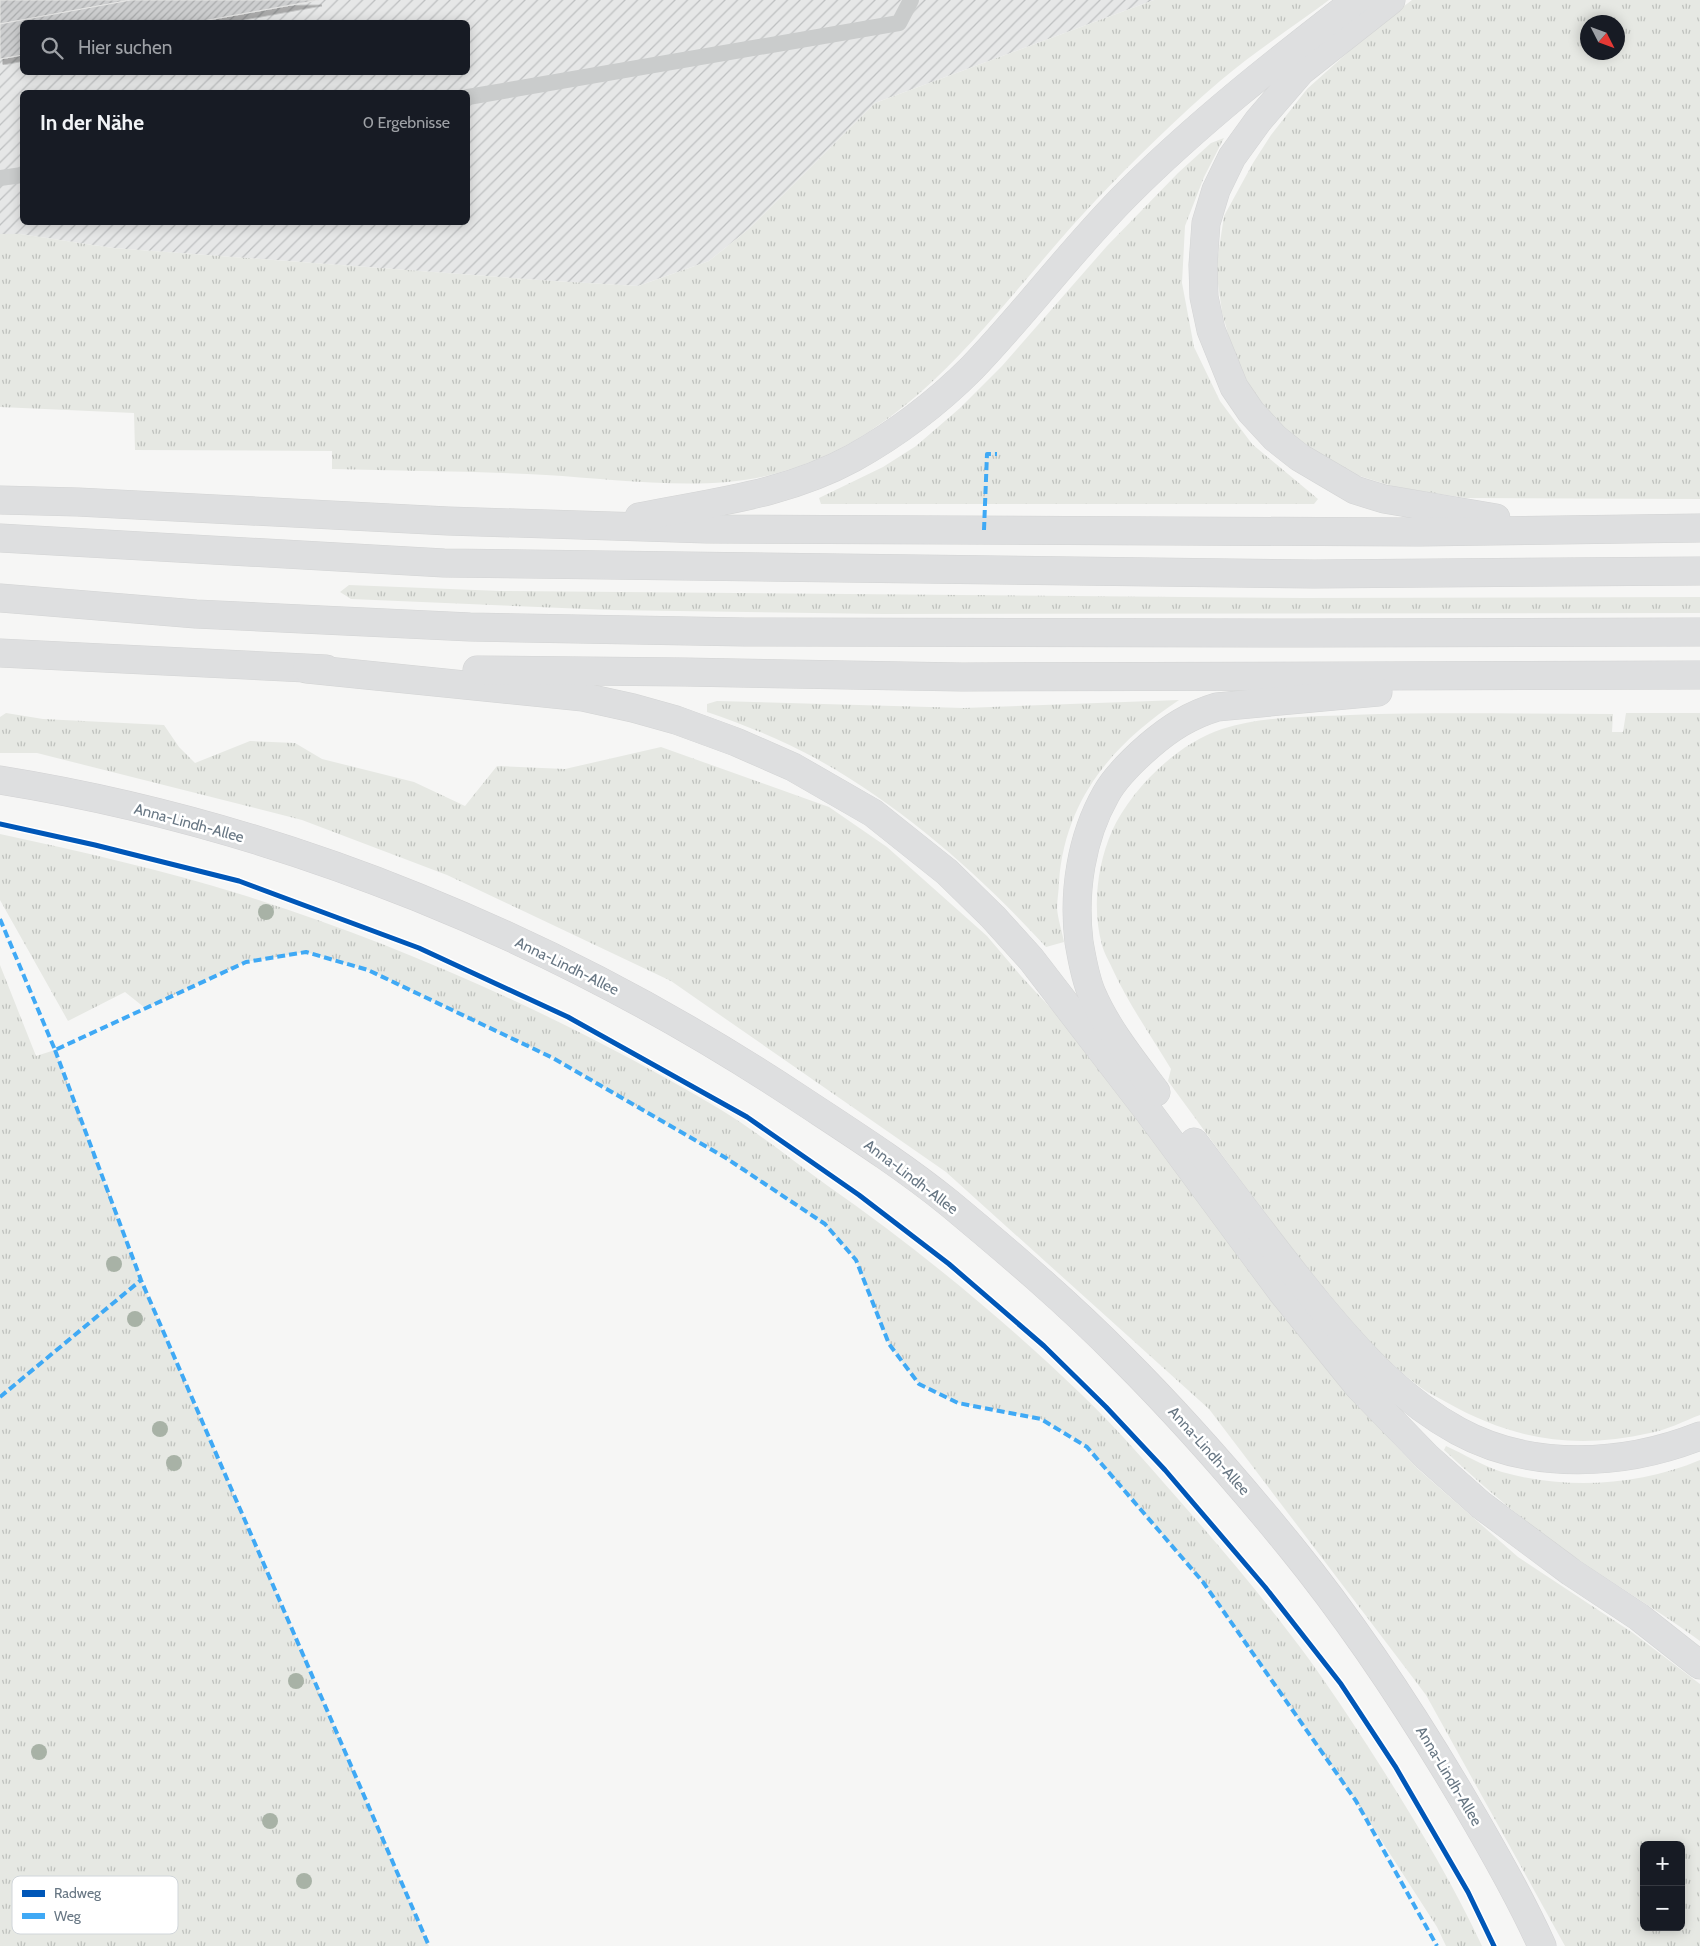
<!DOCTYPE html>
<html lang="de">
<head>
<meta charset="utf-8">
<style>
  body { margin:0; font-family:Cabin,sans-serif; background:#242831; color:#f1f3f6 }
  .controls { position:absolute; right:15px; bottom:15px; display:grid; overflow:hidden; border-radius:8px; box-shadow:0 2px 12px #0003 }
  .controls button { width:45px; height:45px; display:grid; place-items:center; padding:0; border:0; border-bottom:1px solid #363941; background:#171b24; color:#f1f3f6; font:25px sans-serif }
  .compass { position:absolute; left:1580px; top:15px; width:45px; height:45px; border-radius:50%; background:#171b24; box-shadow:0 2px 12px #0003; rotate:132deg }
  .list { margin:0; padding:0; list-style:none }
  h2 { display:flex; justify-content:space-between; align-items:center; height:65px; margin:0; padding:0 20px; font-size:21px }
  h2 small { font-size:16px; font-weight:400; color:#9ea1a6 }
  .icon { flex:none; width:28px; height:28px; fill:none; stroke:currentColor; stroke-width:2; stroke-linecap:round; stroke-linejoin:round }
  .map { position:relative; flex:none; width:1700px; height:1946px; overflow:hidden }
  .search { position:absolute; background:#171b24; box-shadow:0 2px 12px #0003; left:20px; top:20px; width:450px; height:55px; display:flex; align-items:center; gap:12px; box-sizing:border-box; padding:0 18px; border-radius:8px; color:#9ea1a6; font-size:19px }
  .panel { position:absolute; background:#171b24; box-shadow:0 2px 12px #0003; left:20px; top:90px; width:450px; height:135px; border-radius:8px }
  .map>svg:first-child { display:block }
  .industrial { fill:url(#industrial-furrows); fill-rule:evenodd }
  .grass { fill:url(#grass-tufts); fill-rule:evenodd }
  .building { fill:url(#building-hatch); stroke:#e5e5e4; filter:url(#shadow) }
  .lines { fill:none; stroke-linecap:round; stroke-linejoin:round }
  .secondary-casing { stroke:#d2d2d3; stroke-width:29 }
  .motorway-casing { stroke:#d3d4d4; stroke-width:29 }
  .path { stroke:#c8c9ca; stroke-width:3; stroke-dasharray:2.5 2.5; stroke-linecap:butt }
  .service { stroke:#cacccc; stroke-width:16 }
  .secondary { stroke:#dedfe0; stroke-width:28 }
  .motorway { stroke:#dedfe0; stroke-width:28 }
  .quiet { stroke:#3fa9f5; stroke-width:4; stroke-dasharray:8 4; stroke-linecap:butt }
  .cycleway-casing { stroke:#fff; stroke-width:8 }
  .cycleway { stroke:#0057b8; stroke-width:5 }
  .tree { fill:#a8b2a6 }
  .labels { text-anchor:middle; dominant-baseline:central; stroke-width:5; stroke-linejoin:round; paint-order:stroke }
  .street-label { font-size:15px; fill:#677683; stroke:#fff }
  .key { fill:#fff; stroke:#d1d6da; stroke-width:1 }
  .key-label { font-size:14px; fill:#677683 }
</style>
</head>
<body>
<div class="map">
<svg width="1700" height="1946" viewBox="0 0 1700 1946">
  <defs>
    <pattern id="industrial-furrows" width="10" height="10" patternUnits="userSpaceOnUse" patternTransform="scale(1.25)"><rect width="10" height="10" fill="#e6e7e7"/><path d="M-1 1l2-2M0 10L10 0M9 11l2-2" fill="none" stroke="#bec0c1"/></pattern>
    <pattern id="grass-tufts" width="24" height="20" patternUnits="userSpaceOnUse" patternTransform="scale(1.25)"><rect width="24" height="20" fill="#e6e8e3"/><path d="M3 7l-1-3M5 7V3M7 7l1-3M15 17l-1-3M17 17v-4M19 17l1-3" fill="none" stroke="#bec1bd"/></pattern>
    <pattern id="building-hatch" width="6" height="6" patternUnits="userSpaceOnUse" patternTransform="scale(1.25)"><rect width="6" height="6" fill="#cdcecf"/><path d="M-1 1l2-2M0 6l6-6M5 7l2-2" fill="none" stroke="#aaacad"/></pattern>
    <filter id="shadow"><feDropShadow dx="3" dy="5.5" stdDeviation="0" flood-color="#0004"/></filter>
  </defs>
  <rect width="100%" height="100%" fill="#f6f6f5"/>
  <path class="industrial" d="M0,0H1154L875,103L750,228L709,261L638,286L553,281L113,248L20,234H0ZM22,22H468V72H22ZM22,92H468V222H22Z"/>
  <g class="grass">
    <path d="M1154,0H1329C1293,27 1254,52 1220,81C1178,117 1133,161 1096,200C997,304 919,438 770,475C703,492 615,479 546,475C475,471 404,471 332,469V451L135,450L134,413L0,407V234H20L113,248L553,281L638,286L709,261L750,228L875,103Z"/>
    <path d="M1412,0H1700V499L1466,498L1395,487L1350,473L1309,450L1277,421L1255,395L1235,359L1222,312L1216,269L1224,216L1253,163L1271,135L1307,89L1374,29ZM1588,22H1618V52H1588Z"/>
    <polygon points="1224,138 1204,177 1185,226 1182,283 1194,347 1220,401 1252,444 1318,499 1314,504 821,504 819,498 883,467 916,446 960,408 1002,366 1107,246 1178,173 1211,143"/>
    <polygon points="349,585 500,591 1303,598 1700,597 1700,613 883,614 610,610 351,599 340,592"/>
    <path d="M1179,700C1113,744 1065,799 1059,882C1059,890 1057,900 1057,908C1058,920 1062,931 1064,942L1046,947C979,874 902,806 815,758C783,740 742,724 707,712V704L717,701L964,708Z"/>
    <path d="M6,713L43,719L164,725L179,747L195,763L250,741L295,743L322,759L414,782L465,806L497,766L565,769L661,747L829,807L887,847L987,936L1021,976L1071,1030L1347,1394L1418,1469L1518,1557L1633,1633L1700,1684V1946H1565L1426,1695L1209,1409L946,1172L671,981L447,875L302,820L37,753H0V717ZM1644,1845H1681V1927H1644Z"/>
    <path d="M1626,713H1700V1415C1684,1421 1667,1430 1650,1433C1575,1450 1513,1440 1446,1402C1438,1397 1428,1393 1420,1387C1378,1356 1344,1312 1311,1272C1261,1210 1215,1145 1168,1081L1171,1069C1151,1036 1128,1003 1112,968C1109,961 1104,953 1102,945C1092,909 1097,865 1112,831C1131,789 1178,743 1222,729C1263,716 1308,717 1350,715C1438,712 1525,714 1613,714L1612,732H1623Z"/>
    <path d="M0,834C82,852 164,870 243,895C408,947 569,1020 718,1108C756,1131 792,1160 828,1186C918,1249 1002,1318 1081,1394C1121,1432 1156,1474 1192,1515C1226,1554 1259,1593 1290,1634C1318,1670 1343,1708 1367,1745C1409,1810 1449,1876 1482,1946H1446L1437,1927L1356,1801L1203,1582L1087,1447L1041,1419L958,1403L919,1384L889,1344L856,1260L824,1224L726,1158L553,1058L368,970L306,952L246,962L145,1008L125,992L68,1021L0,900Z"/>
    <polygon points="0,965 36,1056 55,1050 141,1280 429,1946 0,1946"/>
    <path d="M1446,1446C1464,1454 1483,1466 1502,1472C1565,1490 1639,1486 1700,1460V1641C1652,1606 1600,1576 1552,1541C1514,1513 1478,1482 1444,1450Z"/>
  </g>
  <g class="building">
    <polygon points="0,0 131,0 0,24"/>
    <polygon points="131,0 319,0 197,22 22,22 22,55 0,59 0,24"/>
  </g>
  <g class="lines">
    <defs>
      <path id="secondary" d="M0,780C286,826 560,940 800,1099C850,1132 902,1165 949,1203C1008,1252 1068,1303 1122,1358C1181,1417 1237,1481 1290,1546C1356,1627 1413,1714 1466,1804C1493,1850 1520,1897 1542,1946"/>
      <g id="motorway">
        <polyline points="1391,0 1301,71 1258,121 1232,157 1216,190 1206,223 1203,265 1204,297 1211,330 1234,387 1251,412 1275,438 1299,457 1355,490 1384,499 1496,518"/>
        <polyline points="0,500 78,502 448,521 707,529 1420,532 1700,528"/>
        <path d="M639,517C713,502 785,495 853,458C896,434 937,403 972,368C1026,312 1072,249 1127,194C1198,123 1276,62 1356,0"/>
        <polyline points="0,538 444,563 1314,574 1700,571"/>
        <polyline points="0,598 196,614 470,627 745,632 1302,633 1700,632"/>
        <polyline points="0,653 326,669"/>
        <polyline points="307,669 583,697 633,708 676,720 736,742 793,767 873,813 947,872 993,917 1031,959 1148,1111 1282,1292 1359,1387 1427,1457 1481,1505 1571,1572 1639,1617 1700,1665"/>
        <polyline points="477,670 685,672 962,677 1700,675"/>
        <path d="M1156,1092C1133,1061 1107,1029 1092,994C1085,978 1082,959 1079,942C1073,892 1081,838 1106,794C1116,776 1133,760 1149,746C1170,728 1190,715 1217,707L1378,692"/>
        <path d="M1194,1142C1236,1198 1277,1254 1321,1307C1361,1355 1403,1401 1458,1431C1531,1471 1624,1466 1700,1436"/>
      </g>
    </defs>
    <use href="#secondary" class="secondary-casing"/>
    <use href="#motorway" class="motorway-casing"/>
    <polyline class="path" points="0,824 95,845 239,881 419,948 568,1017 747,1117 859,1195 949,1264 1044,1346 1106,1407 1165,1470 1265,1587 1341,1684 1395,1766 1468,1892 1494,1946"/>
    <g class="service">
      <polyline points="468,97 899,23 911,0"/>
      <polyline points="0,178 22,175"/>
    </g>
    <use href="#secondary" class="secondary"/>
    <use href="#motorway" class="motorway"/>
    <g class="quiet">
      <polyline points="984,530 987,454 997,454"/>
      <polyline points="0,919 55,1050 246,962 306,952 368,970 553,1058 726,1158 825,1224 856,1260 889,1344 919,1384 958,1403 1041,1419 1087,1447 1203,1582 1356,1801 1437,1946"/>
      <polyline points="55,1050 141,1280 429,1946"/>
      <polyline points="0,1397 141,1280"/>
    </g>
    <defs>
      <polyline id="cycleway" points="0,824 95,845 239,881 419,948 568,1017 747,1117 859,1195 949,1264 1044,1346 1106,1407 1165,1470 1265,1587 1341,1684 1395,1766 1468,1892 1494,1946"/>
    </defs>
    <use href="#cycleway" class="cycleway-casing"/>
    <use href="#cycleway" class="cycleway"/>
  </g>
  <g class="tree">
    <circle cx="266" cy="912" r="8"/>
    <circle cx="114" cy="1264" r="8"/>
    <circle cx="135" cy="1319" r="8"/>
    <circle cx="160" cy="1429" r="8"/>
    <circle cx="174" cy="1463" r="8"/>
    <circle cx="296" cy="1681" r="8"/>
    <circle cx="39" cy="1752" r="8"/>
    <circle cx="270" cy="1821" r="8"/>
    <circle cx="304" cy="1881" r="8"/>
  </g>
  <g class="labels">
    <g class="street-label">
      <text transform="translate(189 823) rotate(15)">Anna-Lindh-Allee</text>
      <text transform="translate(567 966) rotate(26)">Anna-Lindh-Allee</text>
      <text transform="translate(911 1177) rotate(37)">Anna-Lindh-Allee</text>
      <text transform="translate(1209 1451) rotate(48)">Anna-Lindh-Allee</text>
      <text transform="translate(1449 1776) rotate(59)">Anna-Lindh-Allee</text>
    </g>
  </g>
  <rect x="12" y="1876" width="166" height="58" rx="8" class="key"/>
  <rect x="22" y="1890" width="23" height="7" fill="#0057b8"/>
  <rect x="22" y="1913" width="23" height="6" fill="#3fa9f5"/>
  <g class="key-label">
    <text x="54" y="1898">Radweg</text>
    <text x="54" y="1921">Weg</text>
  </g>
</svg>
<div class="controls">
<button>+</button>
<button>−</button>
</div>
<svg class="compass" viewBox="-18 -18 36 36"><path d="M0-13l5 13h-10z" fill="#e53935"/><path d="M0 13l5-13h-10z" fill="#9ea1a6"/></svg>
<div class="search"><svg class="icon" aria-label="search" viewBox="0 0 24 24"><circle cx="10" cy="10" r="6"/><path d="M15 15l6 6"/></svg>Hier suchen</div>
<section class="panel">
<h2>In der Nähe<small>0 Ergebnisse</small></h2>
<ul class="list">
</ul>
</section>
</div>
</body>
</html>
